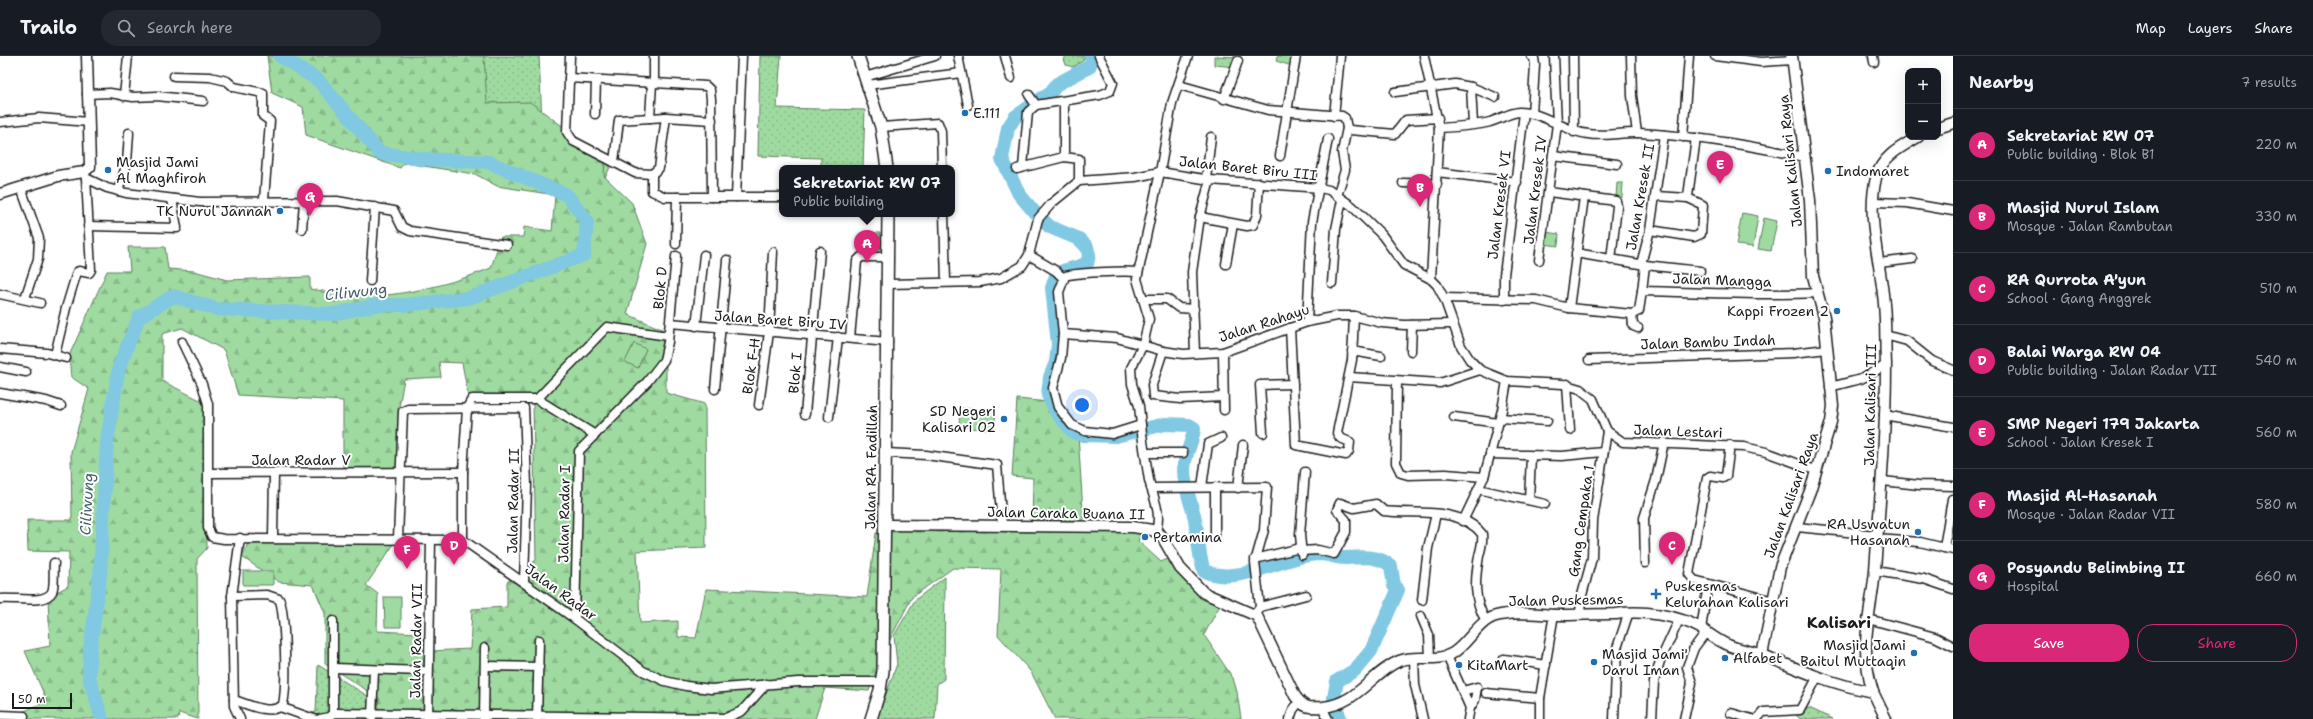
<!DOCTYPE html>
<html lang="en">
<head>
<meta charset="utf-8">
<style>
  body { margin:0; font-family:"Shantell Sans",sans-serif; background:#242831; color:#f1f3f6 }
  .controls { position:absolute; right:12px; top:12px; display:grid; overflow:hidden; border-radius:8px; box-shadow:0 4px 16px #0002 }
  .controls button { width:36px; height:36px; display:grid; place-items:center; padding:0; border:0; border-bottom:1px solid #363941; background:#171b24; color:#f1f3f6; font:20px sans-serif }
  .scale { position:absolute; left:12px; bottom:10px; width:60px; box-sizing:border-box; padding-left:4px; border:2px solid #1c1c1c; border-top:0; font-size:11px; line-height:14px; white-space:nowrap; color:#1c1c1c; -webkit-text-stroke:3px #fff; paint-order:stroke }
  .you { position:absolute; left:1082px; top:349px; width:14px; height:14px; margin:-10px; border:3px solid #fff; border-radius:50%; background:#1a73e8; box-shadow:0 0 0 6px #1a73e833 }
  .badge { display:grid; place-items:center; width:26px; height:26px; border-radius:50%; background:#db2777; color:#fff; font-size:13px; font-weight:700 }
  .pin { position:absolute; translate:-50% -33px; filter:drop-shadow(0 1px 2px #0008) }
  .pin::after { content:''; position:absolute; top:21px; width:14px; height:12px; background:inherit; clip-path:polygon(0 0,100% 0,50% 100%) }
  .popup { position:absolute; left:779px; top:109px; width:176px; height:52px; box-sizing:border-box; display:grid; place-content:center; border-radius:8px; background:#171b24; filter:drop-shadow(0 1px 3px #0005); font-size:13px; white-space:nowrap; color:#9ea1a6 }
  .popup b { font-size:15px; color:#f1f3f6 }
  .popup::after { content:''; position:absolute; left:50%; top:100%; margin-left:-8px; border:8px solid transparent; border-top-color:#171b24 }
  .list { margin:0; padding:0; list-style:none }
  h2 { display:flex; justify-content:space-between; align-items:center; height:52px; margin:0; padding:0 16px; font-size:17px }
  h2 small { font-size:13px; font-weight:400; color:#9ea1a6 }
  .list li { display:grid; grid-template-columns:26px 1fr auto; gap:12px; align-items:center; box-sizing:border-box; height:72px; padding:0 16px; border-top:1px solid #363941 }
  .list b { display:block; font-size:15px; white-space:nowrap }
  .list p { margin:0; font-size:13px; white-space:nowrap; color:#9ea1a6 }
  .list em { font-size:13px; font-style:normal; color:#9ea1a6 }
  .actions { display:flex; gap:8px; padding:12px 16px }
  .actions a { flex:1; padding:9px 0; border:1px solid #db2777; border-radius:16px; text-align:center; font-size:14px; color:#db2777 }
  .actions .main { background:#db2777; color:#fff }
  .icon { flex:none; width:22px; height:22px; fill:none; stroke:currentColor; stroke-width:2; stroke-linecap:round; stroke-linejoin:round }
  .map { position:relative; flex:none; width:1953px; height:663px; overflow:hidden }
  header { display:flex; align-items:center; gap:24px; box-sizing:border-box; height:56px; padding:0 20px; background:#171b24; border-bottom:1px solid #363941 }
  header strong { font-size:19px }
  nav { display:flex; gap:22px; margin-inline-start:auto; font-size:14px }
  .search { width:280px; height:36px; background:#242831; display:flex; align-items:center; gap:10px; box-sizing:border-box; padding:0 14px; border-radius:16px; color:#9ea1a6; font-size:15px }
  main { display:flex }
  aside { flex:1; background:#171b24 }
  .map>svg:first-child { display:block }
  .grass { fill:url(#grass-dots); stroke:#5e7c5e }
  .forest { fill:url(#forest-firs); stroke:#5e7c5e }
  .park { fill:#9fdba1; stroke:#5e7c5e }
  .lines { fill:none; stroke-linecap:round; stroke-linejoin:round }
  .river { stroke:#81c8e2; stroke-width:14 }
  .minor-casing { stroke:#1c1c1c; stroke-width:11 }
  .tertiary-casing { stroke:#1c1c1c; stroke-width:13 }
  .secondary-casing { stroke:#1c1c1c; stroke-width:14 }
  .minor { stroke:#fff; stroke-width:8 }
  .tertiary { stroke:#fff; stroke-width:10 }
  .secondary { stroke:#fff; stroke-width:11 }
  .poi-dot { fill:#1f6fb2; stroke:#fff; stroke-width:1.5 }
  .labels { text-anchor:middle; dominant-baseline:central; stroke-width:4; stroke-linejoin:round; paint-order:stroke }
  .poi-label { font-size:14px; fill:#1c1c1c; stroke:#fff; text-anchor:start }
  .street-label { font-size:14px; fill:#1c1c1c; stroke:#fff }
  .water-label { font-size:15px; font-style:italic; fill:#44616b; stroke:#fff }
  .quarter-label { font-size:16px; font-weight:bold; fill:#1c1c1c; stroke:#fff }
</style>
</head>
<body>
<header>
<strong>Trailo</strong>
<div class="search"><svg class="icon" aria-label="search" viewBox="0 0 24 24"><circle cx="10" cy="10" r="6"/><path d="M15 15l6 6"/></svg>Search here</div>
<nav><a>Map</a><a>Layers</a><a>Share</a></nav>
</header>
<main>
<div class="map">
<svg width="1953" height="663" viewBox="0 0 1953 663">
  <defs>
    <pattern id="grass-dots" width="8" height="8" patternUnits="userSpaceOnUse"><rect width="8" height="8" fill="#9fdba1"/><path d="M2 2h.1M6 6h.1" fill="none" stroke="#88bb8a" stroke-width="1.8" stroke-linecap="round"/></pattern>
    <pattern id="forest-firs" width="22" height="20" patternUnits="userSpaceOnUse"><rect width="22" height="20" fill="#9fdba1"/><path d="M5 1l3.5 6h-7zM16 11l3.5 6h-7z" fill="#88bb8a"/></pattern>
  </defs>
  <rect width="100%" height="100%" fill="#fff"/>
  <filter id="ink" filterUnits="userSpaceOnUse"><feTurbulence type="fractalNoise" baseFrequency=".025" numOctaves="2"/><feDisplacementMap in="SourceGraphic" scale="8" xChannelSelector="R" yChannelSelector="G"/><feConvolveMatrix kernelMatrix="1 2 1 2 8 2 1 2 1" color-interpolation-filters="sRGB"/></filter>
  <g filter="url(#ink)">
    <g class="grass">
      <polygon points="332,0 539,0 542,66 612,107 600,133"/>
      <polygon points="760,0 781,0 777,52 865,54 863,112 821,112 821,102 758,100"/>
      <polygon points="1063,0 1085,0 1083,5 1073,11 1066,9"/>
      <polygon points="1214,0 1239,1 1237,11 1214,9"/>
      <polygon points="945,521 944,623 937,628 935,663 877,663 897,608 894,580 915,544"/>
      <polygon points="318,609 374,644 373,663 305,663 306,659 316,656"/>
      <polygon points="1809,652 1833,663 1800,663 1795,658"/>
    </g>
    <path class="forest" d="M267,0H484L487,47L530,46L605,102L604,120L632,147L647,188L627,258L666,275V337L705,348L706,492L637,495L640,567L678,565V581L696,582L706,533L867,541L876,477L931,468L1032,472L1033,422L1012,420L1017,343L1049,346L1064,369L1078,378L1084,471L1143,475L1138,485L1161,506L1172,501C1180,526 1196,540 1220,549L1204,579L1233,622L1237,636L1241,663H1055L1031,616L998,579L1001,513L953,512L912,541L882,599L869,635L825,632L815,663H377L379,642L325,608V557L313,529L279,526L242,501L249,485L394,488L366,529L378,538L377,575L419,577L431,595L470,593L472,553L507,551V526L536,504L533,348L469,344L462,307L439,306L441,321L404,323L399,351L397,421L343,419V345L238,339L224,294L182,272L162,278V325L204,346L207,492L197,503L198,663L179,657L178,663H0L13,660L47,645L25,595L50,590L48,541L68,530L69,496L28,495L27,464H72L71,396L89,333L71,321L69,300L107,215H130L128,191H165L168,213L194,215L227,224L310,221V233C335,237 361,241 386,239C419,236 460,225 491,212L501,181H523L524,171L552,175L555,139L497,130L475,118L404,107L400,112L306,79L303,51L272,37Z"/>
    <g class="park">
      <polygon points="1277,0 1294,0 1292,10 1276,5"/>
      <polygon points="1617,127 1623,127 1622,142 1616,141"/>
      <polygon points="1742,157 1758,160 1753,191 1736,189"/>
      <polygon points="1764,162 1777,165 1771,195 1758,193"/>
      <polygon points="1545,176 1559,178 1558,190 1544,188"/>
      <polygon points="868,177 880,177 880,197 867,197"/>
      <polygon points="634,287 646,293 638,312 625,306"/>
      <polygon points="960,352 996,355 994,374 959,371"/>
      <rect x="243" y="515" width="30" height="14"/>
      <polygon points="384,541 401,541 401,571 385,571"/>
    </g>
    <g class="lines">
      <g class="river">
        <path d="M1091,0L1093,2L1089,11L1057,28L1051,36L1015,61L1008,72L1002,103L1019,138L1036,158L1050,171L1079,183L1087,191L1089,199L1087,208L1063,215L1056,220L1052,232L1058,288L1056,306L1050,321L1048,339L1057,357L1073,376L1083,379L1116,380L1165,368L1189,369L1194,372C1194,384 1184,398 1184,414C1184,431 1191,446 1195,463C1198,480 1198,497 1204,515C1241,531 1281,499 1320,498C1329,498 1338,503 1347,502C1362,501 1378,499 1391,510L1394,530L1398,534L1371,595L1355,614L1337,625L1334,642L1340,663"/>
        <polyline points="102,663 89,621 90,594 100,519 107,385 119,311 139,261 173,240 216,253 332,258 377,249 406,249 469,242 584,199 587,165 567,139 488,106 423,103 380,97 318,24 280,0"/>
      </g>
      <defs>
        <g id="minor">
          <polyline points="570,0 567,76 573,85 635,117 652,118 652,135 665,141 782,141"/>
          <polyline points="958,0 968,49"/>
          <polyline points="1005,0 1011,22"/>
          <polyline points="1424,0 1439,72 1431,223"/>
          <polyline points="1531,0 1534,2 1535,9 1532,58"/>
          <polyline points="1573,0 1574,76"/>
          <polyline points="1631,0 1632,40 1637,77"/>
          <polyline points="1715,0 1761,6 1793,4"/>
          <polyline points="1873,0 1874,6"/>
          <polyline points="174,20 210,21 227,25 234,31 263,37 263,60 270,65 264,144"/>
          <polyline points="865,21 935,0"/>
          <polyline points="569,22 706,30 710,34 711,43 712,141"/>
          <polyline points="654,27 654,0"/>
          <polyline points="867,29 961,17"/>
          <polyline points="1179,29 1268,54 1342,60 1345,62 1347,72 1350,74 1395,78 1406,64 1438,62"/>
          <polyline points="1471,31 1473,68"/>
          <polyline points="1395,36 1455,28 1471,31 1495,41"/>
          <polyline points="87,38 110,37 133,41 157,40 203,45"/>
          <polyline points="1029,39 1036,49"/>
          <polyline points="124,40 128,0"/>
          <polyline points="1224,43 1238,5"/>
          <polyline points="1064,46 1064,101 1079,103 1079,125"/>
          <polyline points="595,58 596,24"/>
          <polyline points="1334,60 1340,0"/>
          <polyline points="650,62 652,27"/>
          <polyline points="0,66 39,62 89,66"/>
          <polyline points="881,71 938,67 941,75 942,112"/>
          <path d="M1439,72C1456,71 1474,70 1490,66C1500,63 1509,57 1519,56C1544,56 1563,75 1588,78C1605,81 1622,76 1639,77C1695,80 1749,89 1804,101"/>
          <polyline points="1683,81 1689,0"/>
          <polyline points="1280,100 1296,0"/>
          <polyline points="1553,100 1617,108"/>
          <polyline points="614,106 619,64 666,61 712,64"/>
          <polyline points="1023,111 1028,56 1036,49 1100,39 1110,35 1113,27 1099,0"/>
          <polyline points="1017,113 1064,101"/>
          <polyline points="84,116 86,122 107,132 126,137 200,146 337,145 394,155 402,171 410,175 507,189"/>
          <polyline points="1437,116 1517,126"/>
          <polyline points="652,118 659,112 666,61"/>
          <polyline points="1206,123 1211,81"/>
          <polyline points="1403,127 1437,128"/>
          <polyline points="21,132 39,182 38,203 25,242"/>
          <polyline points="118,135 127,107 129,77"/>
          <polyline points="1549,136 1616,145 1617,150 1611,204"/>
          <polyline points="1337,140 1345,114 1342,96 1347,72"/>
          <polyline points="1656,140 1688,142"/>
          <polyline points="736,141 742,0"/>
          <polyline points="1873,146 1907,147 1953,155"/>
          <polyline points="944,158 946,226"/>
          <polyline points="1200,161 1247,170 1253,169 1257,159 1259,127"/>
          <polyline points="88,170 177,172 172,143"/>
          <polyline points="302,173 304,145"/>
          <polyline points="1650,174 1694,181 1701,178 1703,149 1688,142 1688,140 1696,82"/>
          <polyline points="676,188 677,141"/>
          <polyline points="1576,197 1645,209 1642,235"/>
          <path d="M1029,199L1056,215L1064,223L1059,236L1063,278L1061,302L1053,332L1058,351L1072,369L1085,375L1112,378L1141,369C1143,387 1146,406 1149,424C1153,441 1162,457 1156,475"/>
          <polyline points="1539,204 1557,68 1554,0"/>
          <polyline points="1879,207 1912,203"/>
          <polyline points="1226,208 1233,168"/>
          <polyline points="1641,208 1650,174 1664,79"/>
          <polyline points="1645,209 1700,215"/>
          <path d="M1063,221C1071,216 1127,215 1138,216"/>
          <polyline points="370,225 375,151"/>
          <polyline points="1332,227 1336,173 1342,144"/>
          <polyline points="888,228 980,226 1001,222 1022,210 1029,199 1038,163 1052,147 1079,125 1135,121 1160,116 1210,124 1320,132 1329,134 1352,150 1382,179 1404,209 1431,223 1437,229 1444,242 1461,290 1470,304 1480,314 1507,325 1563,328 1580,333 1593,343 1607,375 1623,386 1744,391 1766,396 1815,414"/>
          <polyline points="0,238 40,247"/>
          <path d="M1444,242L1536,244L1569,252L1632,258L1639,255L1642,235C1700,236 1758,240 1816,237"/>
          <polyline points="1143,243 1167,243 1179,252 1194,253"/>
          <polyline points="1504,244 1504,219 1524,57"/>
          <polyline points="1569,252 1584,141"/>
          <polyline points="1632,258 1633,270 1638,272"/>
          <polyline points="1307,266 1312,166 1328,83"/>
          <polyline points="670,267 888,286"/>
          <polyline points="696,270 704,199"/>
          <polyline points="1290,272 1296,389 1346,399 1349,395 1350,386 1340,382 1337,377 1352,304 1354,260"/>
          <polyline points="1063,278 1117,282 1163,295 1183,298 1223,296 1307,266 1337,260 1354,260 1382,267 1404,269 1451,268"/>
          <polyline points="1885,279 1907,285 1932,305 1953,314"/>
          <polyline points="850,282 857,205 861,201 888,201"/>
          <polyline points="182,286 202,328 208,348 208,472 212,481 224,483 463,484 575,563 643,615 665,625 686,630 711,633 798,626 882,626"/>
          <polyline points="0,293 47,297 66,302"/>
          <polyline points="1163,295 1152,329 1153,340 1180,343 1223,341"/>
          <polyline points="1352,295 1381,300"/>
          <polyline points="1411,295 1412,269"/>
          <polyline points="1223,296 1224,354"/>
          <polyline points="1195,297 1192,216 1200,161 1210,124"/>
          <polyline points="55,299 66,252 77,216 79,215 89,217 91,214 86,122"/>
          <polyline points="1589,304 1793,297 1827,293"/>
          <polyline points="0,311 26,316"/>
          <polyline points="1349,321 1440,327 1480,314"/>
          <polyline points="1397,325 1396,407 1401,417 1408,419 1446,418 1484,421"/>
          <polyline points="1567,328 1570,374"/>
          <polyline points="1830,331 1861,323 1886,309"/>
          <polyline points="715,333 727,204"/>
          <polyline points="0,337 46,345 61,350"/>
          <polyline points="537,343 607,271 668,280"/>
          <polyline points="759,349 769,276 773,196"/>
          <polyline points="805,358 820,195"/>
          <polyline points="1884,359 1953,371"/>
          <polyline points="829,361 838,281"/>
          <polyline points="1454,361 1498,367"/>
          <polyline points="1500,362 1547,365"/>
          <polyline points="1141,369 1139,350 1132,328 1131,312 1143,289 1149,263 1137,223 1160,116 1172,47 1188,0"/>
          <polyline points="1263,377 1260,329 1293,328"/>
          <polyline points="1730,389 1726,420 1723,422 1710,420 1707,422 1689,518 1694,524 1774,545"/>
          <polyline points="886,397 926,399 997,409 1002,469"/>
          <polyline points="1146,397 1183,397"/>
          <polyline points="1490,398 1562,400 1603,396"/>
          <polyline points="210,417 463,416"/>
          <polyline points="1883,425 1919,429 1953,430"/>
          <polyline points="1202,431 1208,388 1221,382"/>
          <polyline points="1151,432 1267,431 1264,474 1255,506 1260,551 1255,558"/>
          <polyline points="1238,432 1243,389"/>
          <polyline points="1478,433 1545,448"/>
          <polyline points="1529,444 1531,400"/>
          <polyline points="1463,465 1484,421 1502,354 1507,325"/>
          <polyline points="1797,471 1877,479"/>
          <polyline points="1215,480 1215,431"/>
          <polyline points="273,482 274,417"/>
          <polyline points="398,483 403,355 408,353 524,352 527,429 524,526"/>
          <polyline points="1876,483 1920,486 1953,494"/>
          <polyline points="463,484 463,416 467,352 472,343 537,343 595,379"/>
          <polyline points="1944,492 1952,443"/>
          <path d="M1301,495L1318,494L1334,498L1346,476V464L1337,454L1340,447L1354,452L1376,448L1384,455C1415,459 1460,450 1482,478C1483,485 1481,493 1479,500C1475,523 1473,544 1486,565"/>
          <polyline points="1302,499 1300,479 1305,416"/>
          <polyline points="1255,503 1300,492"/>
          <polyline points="1645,507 1644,462 1656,424 1664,386"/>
          <polyline points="1875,515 1924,523 1953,533"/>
          <path d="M232,540L267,539L279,543C285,551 288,641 282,650C269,659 247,648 234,644"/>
          <path d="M0,543C13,541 45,549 52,536C55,529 53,515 54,507"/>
          <polyline points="1422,544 1428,492 1436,458"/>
          <polyline points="1260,551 1306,539"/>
          <polyline points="1580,558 1581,543 1592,502 1593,465 1607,375"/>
          <polyline points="1421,560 1429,579 1430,602"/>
          <polyline points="575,563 579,395 647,326 664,304 668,286 676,200"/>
          <polyline points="1868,563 1935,581 1953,590"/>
          <polyline points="333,565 333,657"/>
          <polyline points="1701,573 1708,528"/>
          <polyline points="1447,600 1470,652 1468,663"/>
          <polyline points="1414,602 1415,629 1423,663"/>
          <polyline points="1504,603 1546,609"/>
          <polyline points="485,610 539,611"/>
          <polyline points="334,612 423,615"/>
          <polyline points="1463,635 1477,631 1475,644 1470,652"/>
          <polyline points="1486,637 1540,642"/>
          <polyline points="280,651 314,663"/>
          <polyline points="1322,651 1328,663"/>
          <polyline points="1731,657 1752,663"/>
          <polyline points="0,659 24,660"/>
          <polyline points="372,661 374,614"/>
          <polyline points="240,663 234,650 232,540 240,482"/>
          <polyline points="320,663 329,661 333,657 726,662 742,655 766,628"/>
          <polyline points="428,663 431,484"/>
          <polyline points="484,663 485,592"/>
          <polyline points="537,663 539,584"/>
          <polyline points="1290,663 1293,654 1299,646"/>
          <polyline points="1540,663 1540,642 1554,558"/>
          <polyline points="1614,663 1617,592 1629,556"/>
          <polyline points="1652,663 1654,626 1660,605 1679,564"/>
          <polyline points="1684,663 1692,627 1687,611 1694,592 1706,576"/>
          <polyline points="1757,663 1763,656 1800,654 1818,620"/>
        </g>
        <g id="tertiary">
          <polyline points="1938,72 1953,67"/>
          <polyline points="0,138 58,120 84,116 90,111 87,0"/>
          <path d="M885,469L1133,471L1152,474L1161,479L1180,512L1204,537L1257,560L1295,640C1304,652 1308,652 1323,651C1359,647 1371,617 1399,605C1416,598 1437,607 1453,597C1468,588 1478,565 1496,560C1515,555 1536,558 1556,559C1576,559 1596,558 1616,558C1643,554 1678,559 1702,573C1711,579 1718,585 1728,589C1739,594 1752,595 1763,599C1799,614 1835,629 1873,636L1886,663"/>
          <polyline points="1762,599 1780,511 1810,435 1831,366 1833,350 1824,261 1813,220 1810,144 1792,0"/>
          <path d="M1873,636C1858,587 1871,561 1875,514C1880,445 1886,377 1886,308C1885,288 1886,268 1884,248C1881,207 1866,163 1876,122C1881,101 1901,91 1918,81"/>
        </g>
        <g id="secondary">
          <polyline points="858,0 881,71 887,112"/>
          <polyline points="871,663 880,634 883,615 888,158"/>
        </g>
      </defs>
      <use href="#minor" class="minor-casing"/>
      <use href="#tertiary" class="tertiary-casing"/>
      <use href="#secondary" class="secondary-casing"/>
      <use href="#minor" class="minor"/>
      <use href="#tertiary" class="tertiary"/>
      <use href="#secondary" class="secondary"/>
    </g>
  </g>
  <g class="poi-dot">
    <circle cx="965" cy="57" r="4"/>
    <circle cx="108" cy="114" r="4"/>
    <circle cx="1828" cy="115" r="4"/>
    <circle cx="280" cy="155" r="4"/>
    <circle cx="1837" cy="255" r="4"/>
    <circle cx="1004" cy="363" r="4"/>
    <circle cx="1918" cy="476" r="4"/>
    <circle cx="1145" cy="481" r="4"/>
    <path d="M1654 532h4v4h4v4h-4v4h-4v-4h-4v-4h4z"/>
    <circle cx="1914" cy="597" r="4"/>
    <circle cx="1725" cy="602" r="4"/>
    <circle cx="1594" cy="606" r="4"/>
    <circle cx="1459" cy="609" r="4"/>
  </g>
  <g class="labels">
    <g class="poi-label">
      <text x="973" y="57">E.111</text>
      <text x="116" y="106">Masjid Jami<tspan x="116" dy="16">Al Maghfiroh</tspan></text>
      <text x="1836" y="115">Indomaret</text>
      <text x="272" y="155" text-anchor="end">TK Nurul Jannah</text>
      <text x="1829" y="255" text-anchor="end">Kappi Frozen 2</text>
      <text x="996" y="355" text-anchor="end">SD Negeri<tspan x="996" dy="16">Kalisari 02</tspan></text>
      <text x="1910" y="468" text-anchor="end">RA Uswatun<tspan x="1910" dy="16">Hasanah</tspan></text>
      <text x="1153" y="481">Pertamina</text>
      <text x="1665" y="530">Puskesmas<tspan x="1665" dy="16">Kelurahan Kalisari</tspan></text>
      <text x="1906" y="589" text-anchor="end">Masjid Jami<tspan x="1906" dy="16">Baitul Muttaqin</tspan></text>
      <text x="1602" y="598">Masjid Jami'<tspan x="1602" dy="16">Darul Iman</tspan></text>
      <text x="1733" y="602">Alfabet</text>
      <text x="1467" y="609">KitaMart</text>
    </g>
    <g class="street-label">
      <text transform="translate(1790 105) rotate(-96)">Jalan Kalisari Raya</text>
      <text transform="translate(1248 112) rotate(6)">Jalan Baret Biru III</text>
      <text transform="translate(1535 134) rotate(-83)">Jalan Kresek IV</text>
      <text transform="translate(1640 141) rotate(-80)">Jalan Kresek II</text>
      <text transform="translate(1499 149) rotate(-83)">Jalan Kresek VI</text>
      <text transform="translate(1722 224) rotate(2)">Jalan Mangga</text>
      <text transform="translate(660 232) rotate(-85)">Blok D</text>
      <text transform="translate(780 264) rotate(4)">Jalan Baret Biru IV</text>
      <text transform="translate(1264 267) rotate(-18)">Jalan Rahayu</text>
      <text transform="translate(1708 286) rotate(-2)">Jalan Bambu Indah</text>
      <text transform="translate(751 310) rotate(-82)">Blok F-H</text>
      <text transform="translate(795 317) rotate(-85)">Blok I</text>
      <text transform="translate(1870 349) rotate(-89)">Jalan Kalisari III</text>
      <text transform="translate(1678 375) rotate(2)">Jalan Lestari</text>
      <text x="301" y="404">Jalan Radar V</text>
      <text transform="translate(871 411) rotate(-89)">Jalan RA. Fadillah</text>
      <text transform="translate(1791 439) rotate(-70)">Jalan Kalisari Raya</text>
      <text transform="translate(513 445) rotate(-89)">Jalan Radar II</text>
      <text transform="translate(1066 457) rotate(1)">Jalan Caraka Buana II</text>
      <text transform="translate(564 458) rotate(-89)">Jalan Radar I</text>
      <text transform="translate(1581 465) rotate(-82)">Gang Cempaka 1</text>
      <text transform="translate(561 536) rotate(36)">Jalan Radar</text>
      <text transform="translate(1566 544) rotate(-1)">Jalan Puskesmas</text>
      <text transform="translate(416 585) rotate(-89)">Jalan Radar VII</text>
    </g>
    <g class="water-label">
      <text transform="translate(356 236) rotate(-6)">Ciliwung</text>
      <text transform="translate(87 448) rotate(-87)">Ciliwung</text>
    </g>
    <g class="quarter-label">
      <text x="1839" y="566">Kalisari</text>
    </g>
  </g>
</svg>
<div class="controls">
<button>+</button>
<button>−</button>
</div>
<div class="scale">50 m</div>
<div class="you"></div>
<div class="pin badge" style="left:867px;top:207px">A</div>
<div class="popup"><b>Sekretariat RW 07</b>Public building</div>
<div class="pin badge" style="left:1420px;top:151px">B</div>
<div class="pin badge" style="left:1672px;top:509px">C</div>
<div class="pin badge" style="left:454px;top:509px">D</div>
<div class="pin badge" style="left:1720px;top:128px">E</div>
<div class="pin badge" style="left:407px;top:513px">F</div>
<div class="pin badge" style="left:310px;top:160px">G</div>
</div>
<aside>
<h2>Nearby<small>7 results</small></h2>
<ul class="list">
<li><span class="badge">A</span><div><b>Sekretariat RW 07</b><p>Public building · Blok B1</p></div><em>220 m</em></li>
<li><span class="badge">B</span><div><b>Masjid Nurul Islam</b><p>Mosque · Jalan Rambutan</p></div><em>330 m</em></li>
<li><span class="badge">C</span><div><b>RA Qurrota A'yun</b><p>School · Gang Anggrek</p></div><em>510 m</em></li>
<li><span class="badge">D</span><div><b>Balai Warga RW 04</b><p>Public building · Jalan Radar VII</p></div><em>540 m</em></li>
<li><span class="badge">E</span><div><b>SMP Negeri 179 Jakarta</b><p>School · Jalan Kresek I</p></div><em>560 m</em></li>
<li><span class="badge">F</span><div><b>Masjid Al-Hasanah</b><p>Mosque · Jalan Radar VII</p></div><em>580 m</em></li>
<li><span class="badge">G</span><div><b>Posyandu Belimbing II</b><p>Hospital</p></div><em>660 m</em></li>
</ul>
<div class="actions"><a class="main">Save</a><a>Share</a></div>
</aside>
</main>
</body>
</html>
